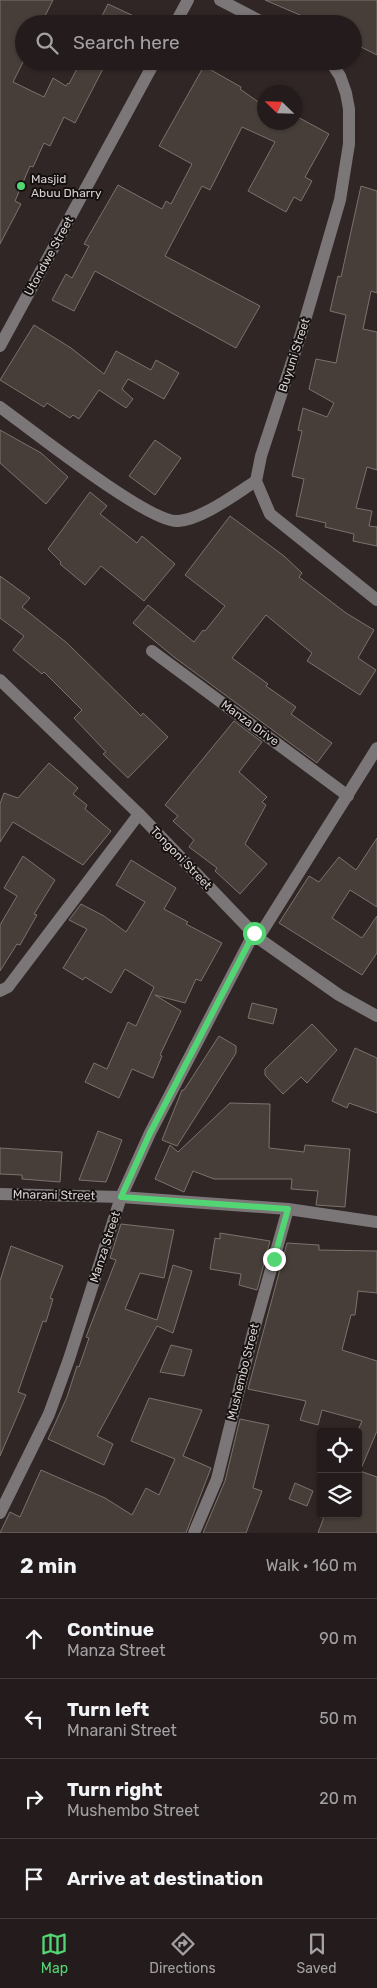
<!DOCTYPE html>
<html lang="en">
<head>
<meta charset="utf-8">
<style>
  body { margin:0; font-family:Rubik,sans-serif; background:#302929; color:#f1f3f6 }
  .controls { position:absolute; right:15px; bottom:15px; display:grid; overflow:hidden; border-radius:5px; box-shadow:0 1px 4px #0004 }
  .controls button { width:45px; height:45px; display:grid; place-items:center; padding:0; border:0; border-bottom:1px solid #413a3b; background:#241c1c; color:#f1f3f6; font:25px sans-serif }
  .compass { position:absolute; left:257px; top:85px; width:45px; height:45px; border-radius:50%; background:#241c1c; box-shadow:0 1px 4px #0004; rotate:293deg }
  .stop { position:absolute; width:15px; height:15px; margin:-11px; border:4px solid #52d673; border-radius:50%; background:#fff }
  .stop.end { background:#52d673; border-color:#fff; box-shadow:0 1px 5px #0008 }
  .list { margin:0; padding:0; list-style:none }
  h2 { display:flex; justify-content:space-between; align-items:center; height:65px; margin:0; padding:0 20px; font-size:21px }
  h2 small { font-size:16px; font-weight:400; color:#a3a1a3 }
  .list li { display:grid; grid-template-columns:32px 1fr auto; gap:15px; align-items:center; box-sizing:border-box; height:80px; padding:0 20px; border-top:1px solid #413a3b }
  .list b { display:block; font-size:19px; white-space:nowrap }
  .list p { margin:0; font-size:16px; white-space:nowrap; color:#a3a1a3 }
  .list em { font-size:16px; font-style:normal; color:#a3a1a3 }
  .icon { flex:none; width:28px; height:28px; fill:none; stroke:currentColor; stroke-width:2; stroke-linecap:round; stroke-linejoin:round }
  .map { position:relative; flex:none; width:377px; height:1533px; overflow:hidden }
  .search { position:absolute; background:#241c1c; box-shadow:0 1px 4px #0004; left:15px; right:15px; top:15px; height:55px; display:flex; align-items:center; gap:12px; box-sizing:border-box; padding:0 18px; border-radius:28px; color:#a3a1a3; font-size:19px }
  .sheet { height:385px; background:#241c1c }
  nav { display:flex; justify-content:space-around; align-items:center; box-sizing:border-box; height:70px; border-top:1px solid #413a3b; background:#241c1c; font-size:14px; color:#a3a1a3 }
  nav a { display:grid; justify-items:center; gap:2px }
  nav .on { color:#52d673 }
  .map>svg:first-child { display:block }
  .building { fill:#473e39; stroke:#7c726c }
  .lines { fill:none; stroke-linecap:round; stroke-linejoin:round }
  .minor { stroke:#7b7677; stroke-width:12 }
  .route { stroke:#52d673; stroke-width:6 }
  .poi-dot { fill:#52d673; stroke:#151010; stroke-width:2 }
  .labels { text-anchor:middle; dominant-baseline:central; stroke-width:4; stroke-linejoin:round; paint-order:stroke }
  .poi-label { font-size:12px; fill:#d9d2d1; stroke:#151010; text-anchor:start }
  .street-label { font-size:12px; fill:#d9d2d1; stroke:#151010 }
</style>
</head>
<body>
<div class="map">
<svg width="377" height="1533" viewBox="0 0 377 1533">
  <rect width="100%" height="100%" fill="#302625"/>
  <g class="building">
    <polygon points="0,0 53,0 41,24 24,24 24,60 13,82 44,97 53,78 66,86 68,83 69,84 81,61 107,61 75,123 64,117 50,146 44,143 33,167 30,166 15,201 21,204 0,244"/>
    <polygon points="265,0 377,0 377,55 353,43 353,24 321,24"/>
    <polygon points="108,4 151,24 98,24"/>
    <polygon points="204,66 241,87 240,89 264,106 264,122 294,122 294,115 329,134 305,177 312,181 301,201 294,197 286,212 248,191 275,142 242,127 210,190 202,186 165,256 260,306 236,348 95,271 74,311 52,300 66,274 72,278 89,246 84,244 118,185 162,209 166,201 171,204 192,164 159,146"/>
    <polygon points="361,186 377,191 377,293 371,291 363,329 377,332 377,470 367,467 356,508 372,511 369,526 377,527 377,546 353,541 354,534 325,527 326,523 296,516 304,479 292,476 302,431 298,430 303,408 327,417 334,403 309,389 316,359 336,363 346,315 330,311 338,276 341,277"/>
    <polygon points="34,325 71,348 104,374 116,351 151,370 156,360 179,373 164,399 128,379 122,389 133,399 126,408 99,390 79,419 73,415 70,418 47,403 44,407 0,380"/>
    <polygon points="0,430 41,453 68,477 46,504 0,463"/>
    <polygon points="155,440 181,458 155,495 129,476"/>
    <polygon points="90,492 107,506 100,514 137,543 142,536 175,564 144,601 101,566 85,585 60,564 61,562 48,549"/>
    <polygon points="230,516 284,556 302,573 299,577 346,613 374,630 358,658 376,670 360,695 307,661 312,653 266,615 232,658 268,684 266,686 296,707 291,714 332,743 317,763 174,657 133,623 148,605 194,642 203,630 205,631 225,606 185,575"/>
    <polygon points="0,576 30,598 22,607 67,643 141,716 143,713 168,737 128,778 103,754 106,752 74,718 82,710 44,672 42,674 13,650 24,636 0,618"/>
    <polygon points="234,721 262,742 239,772 267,797 262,802 266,805 245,844 267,864 240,894 215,871 217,868 189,847 194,840 173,821 178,816 165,805"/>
    <polygon points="49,763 78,788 73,794 87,805 85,809 111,831 83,865 13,822 0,842 0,804 4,793 18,798"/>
    <polygon points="377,838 377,907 350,890 332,918 362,938 377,916 377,953 362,975 279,923 309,876 319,882 339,857 356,870"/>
    <polygon points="23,856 55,880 34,914 37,915 20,945 17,944 0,971 0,925 17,896 4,888"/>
    <polygon points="131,860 176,888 164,909 188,922 186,924 222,943 201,981 196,979 185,1003 155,995 181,1011 160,1055 162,1056 153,1078 132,1069 119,1098 85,1082 94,1063 107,1069 128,1022 136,1026 154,987 125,969 111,993 85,977 83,980 63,968 87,929 69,920 81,904 104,916 126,932 145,902 116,885"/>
    <polygon points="252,1003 277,1009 273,1024 248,1018"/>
    <polygon points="312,1024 337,1050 307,1083 301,1077 283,1094 265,1075 265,1069"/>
    <polygon points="219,1036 236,1046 236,1053 177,1146 162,1140 182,1090 184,1090"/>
    <polygon points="355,1048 377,1058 377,1113 349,1103 347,1108 332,1101"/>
    <polygon points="230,1103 270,1104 269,1148 304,1152 305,1145 350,1149 345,1207 316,1205 318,1191 291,1189 292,1179 214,1179 193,1171 184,1192 155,1179 170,1145 178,1152"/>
    <polygon points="98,1131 122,1140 106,1182 79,1180"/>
    <polygon points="0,1148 62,1152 60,1182 22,1179 22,1175 0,1174"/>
    <polygon points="121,1224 174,1230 164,1278 140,1273 125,1309 157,1320 173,1265 192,1271 173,1333 157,1326 97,1436 113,1444 104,1465 48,1439 67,1397 77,1366 79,1367 89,1338 86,1337 116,1260 110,1258"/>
    <polygon points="220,1233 270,1241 257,1290 239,1285 241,1274 210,1269 215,1238 220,1239"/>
    <polygon points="287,1243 319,1245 319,1250 377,1251 377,1293 358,1291 355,1315 351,1315 342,1350 377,1361 377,1431 360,1471 377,1477 377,1533 318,1533 325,1514 358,1514 358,1430 362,1421 322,1410 318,1425 300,1420 306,1401 248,1389"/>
    <polygon points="11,1246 63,1266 50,1298 53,1299 46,1322 43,1321 18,1392 26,1395 0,1456 0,1281"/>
    <polygon points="171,1345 192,1350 184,1376 160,1372"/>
    <polygon points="149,1398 202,1410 183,1456 211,1468 186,1533 0,1533 10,1512 20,1517 41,1470 105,1498 132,1515 146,1488 159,1495 175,1459 131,1441"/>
    <polygon points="240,1419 269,1425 253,1488 262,1491 246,1533 203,1533 225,1481"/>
    <polygon points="295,1483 313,1491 307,1506 289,1499"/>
  </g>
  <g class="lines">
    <g class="minor">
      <polyline points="220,0 266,24"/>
      <polyline points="175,24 188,0"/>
      <polyline points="330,61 340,76 346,93 349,109 349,144 340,200 301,334 261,456 256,481 270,514 377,600"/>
      <polyline points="0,346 155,61"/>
      <path d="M0,407C29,428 150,524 178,521C203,519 235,494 256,481"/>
      <polyline points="152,651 348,796"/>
      <polyline points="0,680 139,814 258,938 339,995 377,1016"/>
      <polyline points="258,938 377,748"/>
      <polyline points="0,991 8,987 139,814"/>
      <polyline points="0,1194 121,1197 288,1209 377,1222"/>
      <polyline points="0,1513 49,1414 69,1359 121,1197 150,1133 254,933"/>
      <polyline points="194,1533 217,1479 253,1333 288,1209"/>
    </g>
  </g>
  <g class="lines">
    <polyline class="route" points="254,933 150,1133 121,1197 288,1209 274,1259"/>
  </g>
  <circle class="poi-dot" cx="21" cy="186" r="5"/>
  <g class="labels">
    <g class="poi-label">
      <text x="31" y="179">Masjid<tspan x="31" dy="14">Abuu Dharry</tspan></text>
    </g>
    <g class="street-label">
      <text transform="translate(49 256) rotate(-61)">Utondwe Street</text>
      <text transform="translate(294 355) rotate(-72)">Buyuni Street</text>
      <text transform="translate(250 723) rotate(36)">Manza Drive</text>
      <text transform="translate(181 858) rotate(46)">Tongoni Street</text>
      <text transform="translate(54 1195) rotate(1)">Mnarani Street</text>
      <text transform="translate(105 1247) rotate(-72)">Manza Street</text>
      <text transform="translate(243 1372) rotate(-76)">Mushembo Street</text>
    </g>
  </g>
</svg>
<div class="controls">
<button><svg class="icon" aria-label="locate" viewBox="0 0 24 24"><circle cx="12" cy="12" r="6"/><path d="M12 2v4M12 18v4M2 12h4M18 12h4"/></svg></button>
<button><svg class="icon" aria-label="layers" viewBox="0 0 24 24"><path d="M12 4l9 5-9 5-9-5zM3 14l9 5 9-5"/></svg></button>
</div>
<svg class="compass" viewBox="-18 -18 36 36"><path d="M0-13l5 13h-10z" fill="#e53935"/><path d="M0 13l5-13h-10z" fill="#a3a1a3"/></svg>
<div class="stop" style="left:254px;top:933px"></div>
<div class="stop end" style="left:274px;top:1259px"></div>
<div class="search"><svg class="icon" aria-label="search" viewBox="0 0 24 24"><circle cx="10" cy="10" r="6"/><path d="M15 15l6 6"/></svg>Search here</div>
</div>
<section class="sheet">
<h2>2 min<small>Walk · 160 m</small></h2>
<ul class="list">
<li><svg class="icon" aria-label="ahead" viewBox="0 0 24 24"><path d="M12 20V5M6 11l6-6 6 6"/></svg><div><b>Continue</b><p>Manza Street</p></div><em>90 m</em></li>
<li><svg class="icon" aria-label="left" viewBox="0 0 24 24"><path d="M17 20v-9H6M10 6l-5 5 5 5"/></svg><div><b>Turn left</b><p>Mnarani Street</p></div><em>50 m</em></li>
<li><svg class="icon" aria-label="right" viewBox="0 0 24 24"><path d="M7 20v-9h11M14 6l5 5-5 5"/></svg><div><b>Turn right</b><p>Mushembo Street</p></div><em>20 m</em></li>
<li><svg class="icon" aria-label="arrive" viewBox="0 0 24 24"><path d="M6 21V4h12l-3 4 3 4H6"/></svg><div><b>Arrive at destination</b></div></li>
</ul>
</section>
<nav>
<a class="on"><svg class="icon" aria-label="map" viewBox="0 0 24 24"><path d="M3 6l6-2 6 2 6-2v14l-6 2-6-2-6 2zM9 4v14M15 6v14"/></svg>Map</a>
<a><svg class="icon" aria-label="directions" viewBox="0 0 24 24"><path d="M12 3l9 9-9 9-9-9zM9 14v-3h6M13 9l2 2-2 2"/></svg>Directions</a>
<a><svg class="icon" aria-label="saved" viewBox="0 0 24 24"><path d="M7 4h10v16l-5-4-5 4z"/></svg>Saved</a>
</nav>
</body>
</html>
